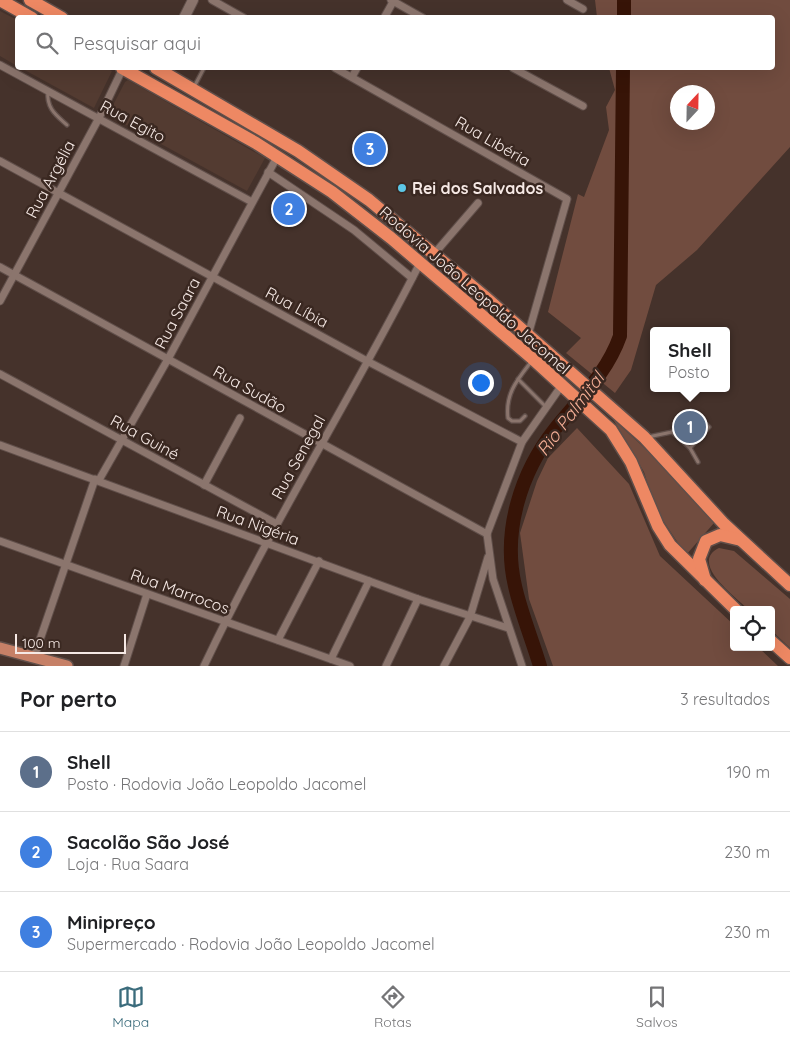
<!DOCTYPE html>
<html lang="pt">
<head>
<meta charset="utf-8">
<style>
  body { margin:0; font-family:Quicksand,sans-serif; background:#f2f2f2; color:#202124 }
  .controls { position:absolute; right:15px; bottom:15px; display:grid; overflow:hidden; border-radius:5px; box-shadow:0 5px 20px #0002 }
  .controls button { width:45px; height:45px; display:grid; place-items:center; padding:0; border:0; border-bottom:1px solid #e0e0e0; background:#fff; color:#202124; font:25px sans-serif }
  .compass { position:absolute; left:670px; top:85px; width:45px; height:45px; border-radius:50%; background:#fff; box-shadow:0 5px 20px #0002; rotate:22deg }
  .scale { position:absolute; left:15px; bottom:12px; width:111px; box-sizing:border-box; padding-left:5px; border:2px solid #f6e9e5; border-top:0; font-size:14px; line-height:18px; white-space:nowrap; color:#f6e9e5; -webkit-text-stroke:4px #3a2821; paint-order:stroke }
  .you { position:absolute; left:480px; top:382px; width:18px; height:18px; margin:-12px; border:4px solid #fff; border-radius:50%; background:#1a73e8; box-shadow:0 0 0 8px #1a73e833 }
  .badge { display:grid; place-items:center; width:32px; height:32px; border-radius:50%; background:#3b6c7c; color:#fff; font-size:16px; font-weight:700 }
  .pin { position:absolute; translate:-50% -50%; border:2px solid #fff; box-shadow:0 1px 5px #0006 }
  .popup { position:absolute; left:650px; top:327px; width:80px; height:65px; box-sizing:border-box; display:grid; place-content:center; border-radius:5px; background:#fff; filter:drop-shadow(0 1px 4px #0005); font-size:16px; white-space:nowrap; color:#757577 }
  .popup b { font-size:19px; color:#202124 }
  .popup::after { content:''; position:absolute; left:50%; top:100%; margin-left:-10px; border:10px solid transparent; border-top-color:#fff }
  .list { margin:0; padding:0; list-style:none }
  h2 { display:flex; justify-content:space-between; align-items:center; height:65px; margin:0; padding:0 20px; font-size:21px }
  h2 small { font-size:16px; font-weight:400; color:#757577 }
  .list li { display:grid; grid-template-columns:32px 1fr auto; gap:15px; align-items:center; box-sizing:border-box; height:80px; padding:0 20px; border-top:1px solid #e0e0e0 }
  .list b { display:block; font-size:19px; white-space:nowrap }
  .list p { margin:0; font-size:16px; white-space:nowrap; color:#757577 }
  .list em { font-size:16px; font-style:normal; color:#757577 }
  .icon { flex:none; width:28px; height:28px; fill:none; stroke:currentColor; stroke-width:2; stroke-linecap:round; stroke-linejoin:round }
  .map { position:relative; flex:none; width:790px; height:666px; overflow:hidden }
  .search { position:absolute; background:#fff; box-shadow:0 5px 20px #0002; left:15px; right:15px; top:15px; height:55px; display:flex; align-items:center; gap:12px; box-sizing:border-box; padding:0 18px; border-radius:5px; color:#757577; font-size:19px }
  .sheet { height:305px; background:#fff }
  nav { display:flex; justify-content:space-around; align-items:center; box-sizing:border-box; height:70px; border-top:1px solid #e0e0e0; background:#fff; font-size:14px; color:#757577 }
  nav a { display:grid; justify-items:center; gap:2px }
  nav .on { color:#3b6c7c }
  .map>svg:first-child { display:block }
  .built { fill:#533b31 }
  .green { fill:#714c3f; fill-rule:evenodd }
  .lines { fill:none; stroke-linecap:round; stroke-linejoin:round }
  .river { stroke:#371407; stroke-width:14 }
  .lane-casing { stroke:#604f4a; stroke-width:5.5 }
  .street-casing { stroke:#604f4a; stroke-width:9 }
  .secondary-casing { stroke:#604f4a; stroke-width:12 }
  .primary-casing { stroke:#604f4a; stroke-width:14 }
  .highway-casing { stroke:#604f4a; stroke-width:15 }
  .lane { stroke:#8b756d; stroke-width:3 }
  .street { stroke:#8b756d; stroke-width:7 }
  .secondary { stroke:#8b756d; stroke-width:10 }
  .primary { stroke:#c68067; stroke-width:11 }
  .highway { stroke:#ee8863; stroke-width:12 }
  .poi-dot { fill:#5cc7e7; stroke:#3a2821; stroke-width:2 }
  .labels { text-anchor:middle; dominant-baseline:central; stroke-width:5; stroke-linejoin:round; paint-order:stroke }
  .street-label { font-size:16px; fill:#f6e9e5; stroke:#3a2821 }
  .poi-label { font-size:16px; font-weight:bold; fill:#f6e9e5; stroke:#3a2821; text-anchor:start }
  .water-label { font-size:18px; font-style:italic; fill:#f5af96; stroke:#3a2821 }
</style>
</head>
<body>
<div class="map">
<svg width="790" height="666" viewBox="0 0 790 666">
  <rect width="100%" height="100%" fill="#45322b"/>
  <g class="built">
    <polygon points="0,11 17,20 17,66 0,56"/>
    <polygon points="21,68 105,68 112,71 94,108"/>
    <polygon points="128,80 265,158 247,191 108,115 125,82"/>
  </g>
  <g class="green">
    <path d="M595,0H790V147L697,250L656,285L631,370L615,393L566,353L581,338L548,312L578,194L584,197L609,130L606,107L615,90L609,68H772V18L597,17ZM678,92H708V122H678Z"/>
    <polygon points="613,419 649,452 714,523 686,555 656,510 644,472"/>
    <polygon points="577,428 629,484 660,556 734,625 734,647 758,647 778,666 553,666 529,599 520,533 537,481 548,458"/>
    <path d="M719,548L734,551L790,599V648L771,630V610H749C737,598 688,563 719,548Z"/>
  </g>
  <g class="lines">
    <g class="river">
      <polyline points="624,18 624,0"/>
      <path d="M540,666C532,639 521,613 515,586C502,531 521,472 555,429C580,398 607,373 620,336L623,68"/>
    </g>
    <defs>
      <g id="lane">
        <polyline points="194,87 204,68"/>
        <path d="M48,91C46,108 56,115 67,125"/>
        <polyline points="518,379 546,407"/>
        <path d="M525,416L520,421H512L508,418C505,394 517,380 531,362"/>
        <polyline points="672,432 691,411 709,427 690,448"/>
        <polyline points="648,437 672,432 690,448 698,462"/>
      </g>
      <g id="street">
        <polyline points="212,0 244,18"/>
        <polyline points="391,0 423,18"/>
        <polyline points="567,0 583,9"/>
        <polyline points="384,18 394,0"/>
        <polyline points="0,65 252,202"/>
        <polyline points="335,68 567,199 528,335"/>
        <polyline points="513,68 583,106"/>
        <polyline points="352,77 357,68"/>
        <polyline points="0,161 367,361 522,442"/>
        <polyline points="268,172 354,230 412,278"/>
        <polyline points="434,254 478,203"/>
        <polyline points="0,267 487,534"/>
        <polyline points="0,301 99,118 123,68"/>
        <polyline points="0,374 277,524"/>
        <polyline points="0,445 418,599 508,628"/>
        <polyline points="99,480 168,359 277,157"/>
        <polyline points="204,485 240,418"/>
        <polyline points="0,541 350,666"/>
        <polyline points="278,640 319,561"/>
        <polyline points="34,657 95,479"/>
        <polyline points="331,659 369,581"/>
        <polyline points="124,666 147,594"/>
        <path d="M204,666C269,528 351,399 420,263"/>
        <polyline points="386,666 418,599"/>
        <polyline points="444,666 470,617 488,557"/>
        <polyline points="522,666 493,579 487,534 522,442 562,385"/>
      </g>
      <polyline id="secondary" points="184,18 193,0"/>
      <polyline id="primary" points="0,648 67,666"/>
      <g id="highway">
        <polyline points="0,0 32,18"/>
        <polyline points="30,0 62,18"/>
        <polyline points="122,68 256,143 332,192 391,238 533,359 611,430 631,462 658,526 670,545 736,610"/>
        <polyline points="156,68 298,151 369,200 484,296 644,437 724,524 790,585"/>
        <polyline points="705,580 699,559 706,541 720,535 741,540"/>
        <polyline points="771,641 790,658"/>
      </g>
    </defs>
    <use href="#lane" class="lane-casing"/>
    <use href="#street" class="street-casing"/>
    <use href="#secondary" class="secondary-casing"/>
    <use href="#primary" class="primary-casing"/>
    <use href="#highway" class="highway-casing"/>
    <use href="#lane" class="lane"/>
    <use href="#street" class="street"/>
    <use href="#secondary" class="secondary"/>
    <use href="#primary" class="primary"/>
    <use href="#highway" class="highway"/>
  </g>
  <circle class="poi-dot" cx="402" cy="188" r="5"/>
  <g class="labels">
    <g class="street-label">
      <text transform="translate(133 121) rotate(28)">Rua Egito</text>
      <text transform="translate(493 141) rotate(30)">Rua Libéria</text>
      <text transform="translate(50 179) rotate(-62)">Rua Argélia</text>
      <text transform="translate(475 290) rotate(41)">Rodovia João Leopoldo Jacomel</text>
      <text transform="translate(297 307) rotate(28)">Rua Líbia</text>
      <text transform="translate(177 313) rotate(-62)">Rua Saara</text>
      <text transform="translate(250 389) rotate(29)">Rua Sudão</text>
      <text transform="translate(145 437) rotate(29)">Rua Guiné</text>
      <text transform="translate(298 457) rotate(-61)">Rua Senegal</text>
      <text transform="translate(258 525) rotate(20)">Rua Nigéria</text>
      <text transform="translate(180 591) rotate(20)">Rua Marrocos</text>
    </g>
    <g class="poi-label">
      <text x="412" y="188">Rei dos Salvados</text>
    </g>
    <g class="water-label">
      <text transform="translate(570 414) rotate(-53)">Rio Palmital</text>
    </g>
  </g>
</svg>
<div class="controls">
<button><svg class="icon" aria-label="locate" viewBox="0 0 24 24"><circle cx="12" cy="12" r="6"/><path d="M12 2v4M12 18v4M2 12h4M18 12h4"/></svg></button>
</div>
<svg class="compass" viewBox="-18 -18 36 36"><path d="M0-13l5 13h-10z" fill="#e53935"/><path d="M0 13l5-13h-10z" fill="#757577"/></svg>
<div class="scale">100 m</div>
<div class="you"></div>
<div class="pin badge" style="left:690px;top:427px;background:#5c6f8a">1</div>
<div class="popup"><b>Shell</b>Posto</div>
<div class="pin badge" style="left:289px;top:209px;background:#3f7fe0">2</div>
<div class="pin badge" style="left:370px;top:149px;background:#3f7fe0">3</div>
<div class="search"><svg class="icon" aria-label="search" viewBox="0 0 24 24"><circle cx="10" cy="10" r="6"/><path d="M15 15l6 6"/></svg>Pesquisar aqui</div>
</div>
<section class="sheet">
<h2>Por perto<small>3 resultados</small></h2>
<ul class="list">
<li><span class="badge" style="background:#5c6f8a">1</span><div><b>Shell</b><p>Posto · Rodovia João Leopoldo Jacomel</p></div><em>190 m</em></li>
<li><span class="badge" style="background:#3f7fe0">2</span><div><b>Sacolão São José</b><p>Loja · Rua Saara</p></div><em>230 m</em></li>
<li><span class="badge" style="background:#3f7fe0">3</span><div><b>Minipreço</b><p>Supermercado · Rodovia João Leopoldo Jacomel</p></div><em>230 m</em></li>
</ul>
</section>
<nav>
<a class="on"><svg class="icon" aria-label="map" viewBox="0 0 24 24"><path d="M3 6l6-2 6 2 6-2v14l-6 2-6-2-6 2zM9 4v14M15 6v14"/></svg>Mapa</a>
<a><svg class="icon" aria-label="directions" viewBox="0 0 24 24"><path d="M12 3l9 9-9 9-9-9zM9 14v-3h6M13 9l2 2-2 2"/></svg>Rotas</a>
<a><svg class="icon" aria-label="saved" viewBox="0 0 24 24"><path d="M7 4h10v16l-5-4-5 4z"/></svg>Salvos</a>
</nav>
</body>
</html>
